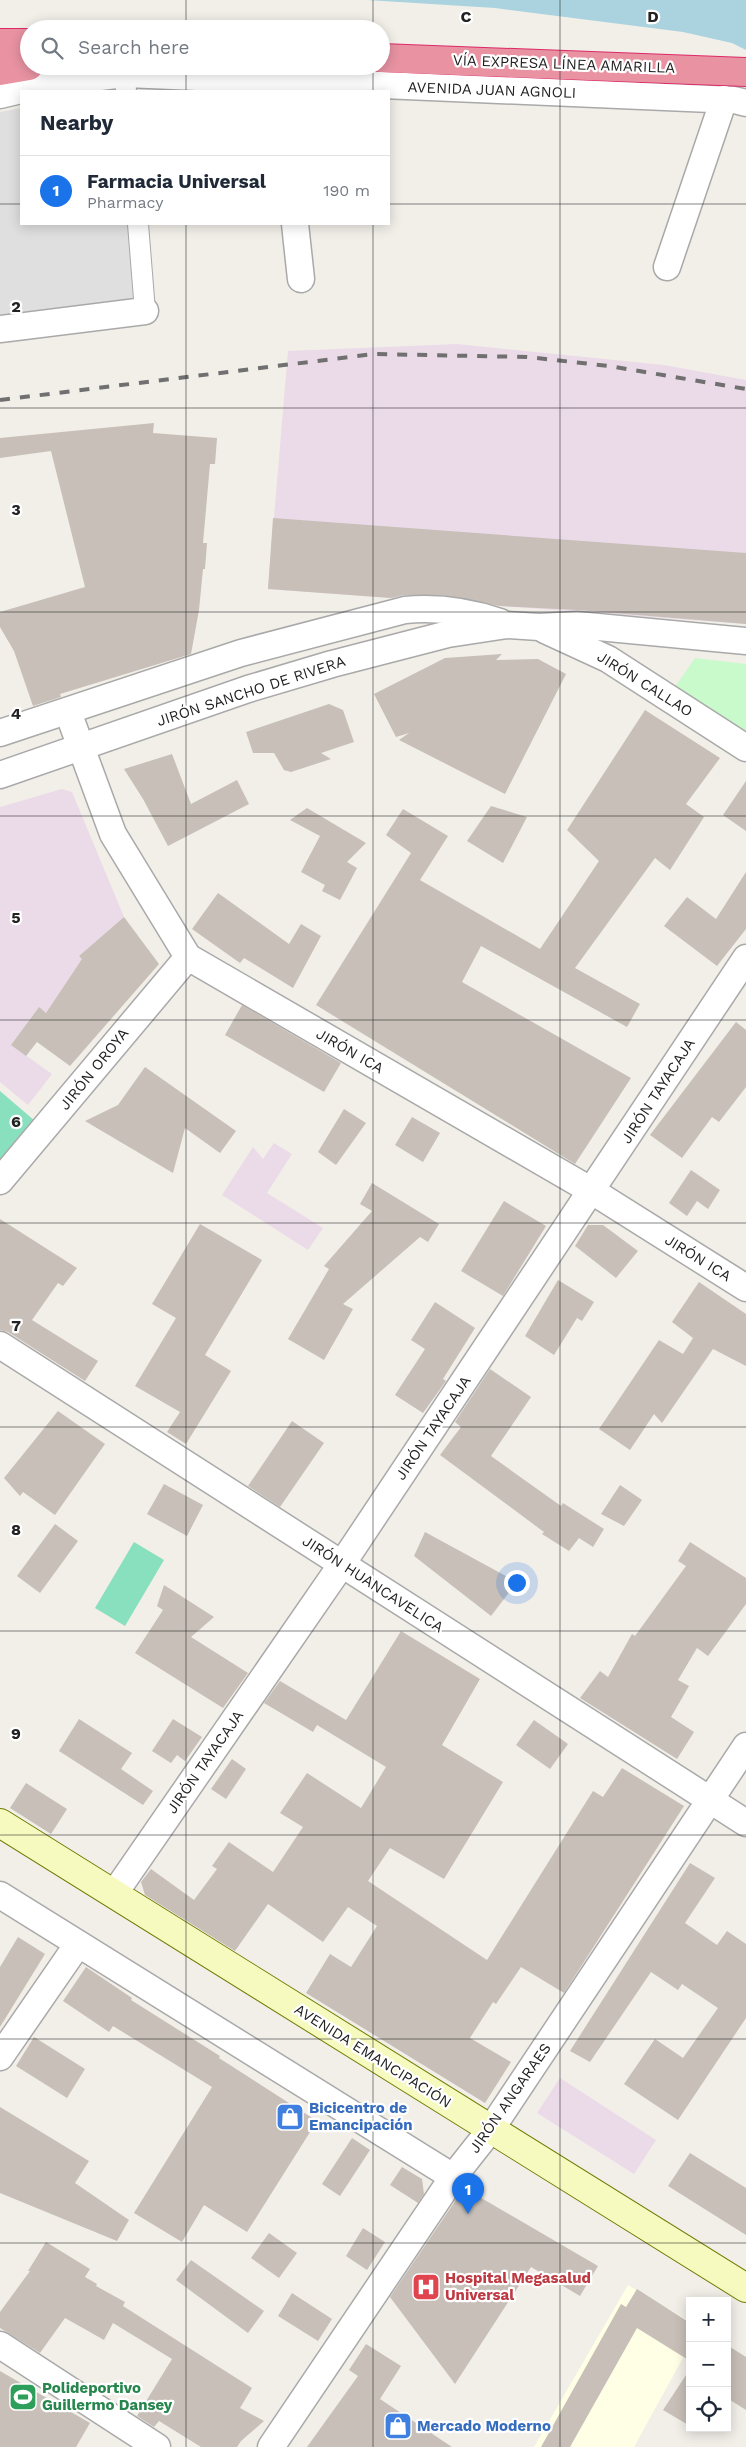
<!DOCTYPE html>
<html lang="en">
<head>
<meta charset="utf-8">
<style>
  body { margin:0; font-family:"Work Sans",sans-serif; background:#f2f2f3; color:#1f2937 }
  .controls { position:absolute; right:15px; bottom:15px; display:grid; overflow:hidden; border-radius:0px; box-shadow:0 2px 12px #0003 }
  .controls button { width:45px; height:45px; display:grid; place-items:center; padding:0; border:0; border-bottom:1px solid #e0e1e3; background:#fff; color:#1f2937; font:25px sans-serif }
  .you { position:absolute; left:516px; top:1582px; width:18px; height:18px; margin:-12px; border:4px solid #fff; border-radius:50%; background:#1a73e8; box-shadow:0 0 0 8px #1a73e833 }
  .badge { display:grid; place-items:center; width:32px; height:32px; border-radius:50%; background:#1a73e8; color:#fff; font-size:16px; font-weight:700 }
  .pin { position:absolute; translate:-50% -41px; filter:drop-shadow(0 1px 2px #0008) }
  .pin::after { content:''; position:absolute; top:26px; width:18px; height:15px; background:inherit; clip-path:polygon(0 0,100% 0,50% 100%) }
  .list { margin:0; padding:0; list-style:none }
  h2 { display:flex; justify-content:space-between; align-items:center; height:65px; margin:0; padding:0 20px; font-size:21px }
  h2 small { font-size:16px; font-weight:400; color:#747a83 }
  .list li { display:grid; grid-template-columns:32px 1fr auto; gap:15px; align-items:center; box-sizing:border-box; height:70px; padding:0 20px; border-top:1px solid #e0e1e3 }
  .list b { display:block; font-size:19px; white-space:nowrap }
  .list p { margin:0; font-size:16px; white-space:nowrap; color:#747a83 }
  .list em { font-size:16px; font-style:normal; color:#747a83 }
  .icon { flex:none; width:28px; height:28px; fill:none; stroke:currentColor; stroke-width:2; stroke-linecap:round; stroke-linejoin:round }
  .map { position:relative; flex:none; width:746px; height:2447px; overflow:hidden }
  .search { position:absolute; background:#fff; box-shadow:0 2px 12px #0003; left:20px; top:20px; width:370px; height:55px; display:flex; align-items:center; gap:12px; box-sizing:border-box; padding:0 18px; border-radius:28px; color:#747a83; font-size:19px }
  .panel { position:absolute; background:#fff; box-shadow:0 2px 12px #0003; left:20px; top:90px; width:370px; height:135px; border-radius:0px }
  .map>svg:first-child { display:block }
  .residential { fill:#e0dfdf }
  .industrial { fill:#ebdbe8 }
  .education { fill:#ffffe5 }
  .park { fill:#c8facc }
  .pitch { fill:#88e0be }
  .water { fill:#aad3df }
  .building { fill:#c7bfb8 }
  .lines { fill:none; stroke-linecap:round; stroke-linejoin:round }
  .pedestrian-casing { stroke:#a9a9a9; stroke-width:22 }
  .minor-casing { stroke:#a9a9a9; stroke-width:29 }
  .secondary-casing { stroke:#707d05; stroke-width:30 }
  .motorway-casing { stroke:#dc2a67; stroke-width:30 }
  .pedestrian { stroke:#fff; stroke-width:20 }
  .minor { stroke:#fff; stroke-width:26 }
  .secondary { stroke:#f7fabf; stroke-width:28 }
  .motorway { stroke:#e892a2; stroke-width:28 }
  .rail { stroke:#707070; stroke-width:4; stroke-dasharray:10 10; stroke-linecap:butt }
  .grid { fill:none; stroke:#222; stroke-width:1; stroke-opacity:0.55 }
  .labels { text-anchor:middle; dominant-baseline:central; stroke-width:4.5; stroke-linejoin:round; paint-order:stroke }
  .street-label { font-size:15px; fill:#222; stroke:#fff }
  .shop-label { font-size:15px; font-weight:bold; fill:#366cbe; stroke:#fff; text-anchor:start }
  .health-label { font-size:15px; font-weight:bold; fill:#be3a42; stroke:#fff; text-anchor:start }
  .leisure-label { font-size:15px; font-weight:bold; fill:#27864d; stroke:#fff; text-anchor:start }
  .grid-label { font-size:16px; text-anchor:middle; font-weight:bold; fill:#222; stroke:#fff; stroke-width:4.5; stroke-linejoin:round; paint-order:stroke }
</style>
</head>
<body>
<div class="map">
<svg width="746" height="2447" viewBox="0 0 746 2447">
  <rect width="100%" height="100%" fill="#f2efe9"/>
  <polygon class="residential" points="21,108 21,224 131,224 140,294 128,303 0,317 0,112"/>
  <g class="industrial">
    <polygon points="457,344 664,365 746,380 746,624 268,589 288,351"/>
    <polygon points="62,789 72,792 124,917 79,956 89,965 73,973 63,988 69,993 52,1016 38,1008 11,1045 52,1074 28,1105 0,1082 0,807"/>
    <polygon points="274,1143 292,1154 267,1193 323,1228 308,1250 222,1195 253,1147 263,1159"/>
    <polygon points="560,2078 656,2140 634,2174 537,2113"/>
  </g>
  <polygon class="education" points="628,2285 690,2322 690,2345 634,2447 534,2447"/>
  <polygon class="park" points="695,658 746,664 746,733 675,687"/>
  <g class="pitch">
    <polygon points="0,1091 35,1121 0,1163"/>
    <polygon points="134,1542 164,1560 125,1626 95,1608"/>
  </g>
  <polygon class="water" points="367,0 746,0 746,50 732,43 683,32 495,8"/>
  <g class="building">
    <polygon points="154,423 153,433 217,438 215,464 210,464 203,543 207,543 205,569 203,569 199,610 191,654 60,694 61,697 33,706 14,651 0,627 0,612 85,587 51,451 0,458 0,438"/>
    <polygon points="273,518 746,553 746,624 578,610 500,606 442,595 404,595 391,598 268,589"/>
    <polygon points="502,654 496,660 538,659 566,674 505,794 399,740 409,733 396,737 374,694 445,658"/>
    <polygon points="329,704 343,710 354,742 321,753 331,759 291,772 284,770 274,753 253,753 246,732"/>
    <polygon points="645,710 720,758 686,804 704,817 670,870 655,858 575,968 640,1004 627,1027 481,946 462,982 631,1078 575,1164 316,1005 411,853 386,835 403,809 448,836 420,880 540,949 599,861 567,830"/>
    <polygon points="172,754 191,804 237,780 249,804 168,846 143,799 124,769"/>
    <polygon points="746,781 746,831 723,815"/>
    <polygon points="491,806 527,817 503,863 467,841"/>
    <polygon points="307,808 366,843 347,862 357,868 340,900 322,891 325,885 301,872 320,836 290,820"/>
    <polygon points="746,872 746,929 717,966 664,926 687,897 716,919"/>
    <polygon points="218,893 289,944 301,924 321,936 293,988 244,958 240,963 192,929"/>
    <polygon points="124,917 159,964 70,1066 37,1042 26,1056 11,1045 39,1007 46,1013 82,959 79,956"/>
    <polygon points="242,1005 341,1063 324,1092 225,1035"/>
    <polygon points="736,1022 746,1030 746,1087 719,1122 712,1117 682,1158 650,1135"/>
    <polygon points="145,1067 236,1131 220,1153 185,1128 173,1173 85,1121 118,1105"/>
    <polygon points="344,1109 366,1123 336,1165 318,1152"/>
    <polygon points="412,1117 440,1133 423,1162 395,1145"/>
    <polygon points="691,1170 720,1190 708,1209 697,1201 687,1216 669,1203"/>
    <polygon points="372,1183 439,1224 428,1242 420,1237 343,1304 353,1309 324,1360 288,1339 329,1269 324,1266 372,1211 360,1204"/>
    <polygon points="504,1201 546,1226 503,1296 461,1271"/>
    <polygon points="0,1219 77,1268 63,1286 58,1283 32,1320 98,1361 85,1381 8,1332 0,1330"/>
    <polygon points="200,1224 262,1260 205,1355 231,1371 186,1444 167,1432 180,1412 135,1386 176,1318 152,1304"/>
    <polygon points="588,1225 603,1225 638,1251 616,1278 575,1246"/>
    <polygon points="558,1280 594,1302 582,1321 577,1318 554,1355 525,1336"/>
    <polygon points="699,1282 746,1314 746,1366 713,1349 662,1423 654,1414 630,1450 599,1429 659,1340 683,1354 693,1338 672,1322"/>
    <polygon points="435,1302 475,1328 443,1379 446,1381 423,1413 395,1395 425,1349 411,1340"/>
    <polygon points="490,1369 531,1397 491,1456 561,1506 563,1503 604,1529 593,1547 579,1538 569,1551 542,1534 544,1532 440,1455 461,1427 455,1422"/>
    <polygon points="58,1411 105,1444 55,1515 23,1492 20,1496 4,1478"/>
    <polygon points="292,1421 324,1443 280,1507 248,1486"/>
    <polygon points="164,1484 203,1505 187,1536 147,1514"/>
    <polygon points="620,1485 642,1500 624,1526 601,1514"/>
    <polygon points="55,1524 78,1541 40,1593 17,1576"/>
    <polygon points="425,1532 517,1582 491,1616 414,1556"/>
    <polygon points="690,1542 746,1578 746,1604 708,1656 697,1648 678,1680 689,1686 671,1717 694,1732 677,1759 580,1698 600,1671 608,1677 632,1634 635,1636 686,1566 678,1561"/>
    <polygon points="164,1585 214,1617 191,1637 248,1673 223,1708 135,1653 163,1610 157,1606"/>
    <polygon points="401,1631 480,1679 442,1745 503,1782 444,1879 390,1848 368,1881 487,1960 593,1791 603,1797 622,1768 684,1806 564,1993 521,1967 496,2004 493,2002 470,2038 511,2062 485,2103 306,1993 330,1954 351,1967 377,1926 348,1907 323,1942 268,1904 235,1951 145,1895 141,1882 151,1869 194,1900 217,1869 212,1866 229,1842 273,1872 303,1827 280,1813 307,1773 361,1808 386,1767 317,1725 313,1732 264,1703 280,1681 346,1720"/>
    <polygon points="79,1719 132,1753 121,1769 153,1791 143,1805 59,1751"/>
    <polygon points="173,1719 202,1737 185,1761 177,1755 171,1763 152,1751"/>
    <polygon points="534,1720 568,1744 550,1769 516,1745"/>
    <polygon points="232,1759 246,1769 226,1799 211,1789"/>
    <polygon points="26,1783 67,1809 51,1834 10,1808"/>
    <polygon points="690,1863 715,1878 685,1923 717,1945 727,1931 746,1944 746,2018 678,2120 624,2084 655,2039 683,2058 718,2008 682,1984 678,1990 651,1972 590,2062 570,2051"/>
    <polygon points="18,1937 45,1954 0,2027 0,1967"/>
    <polygon points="86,1967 132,1998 131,2000 220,2056 219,2058 317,2121 247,2232 204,2205 182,2242 134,2213 212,2087 113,2026 109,2032 63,2001"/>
    <polygon points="34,2037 85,2069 67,2098 16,2066"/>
    <polygon points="0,2107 89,2161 75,2183 129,2220 117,2241 0,2193"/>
    <polygon points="352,2138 370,2150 340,2196 322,2184"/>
    <polygon points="690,2153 746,2188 746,2235 668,2186"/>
    <polygon points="402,2167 422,2179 424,2194 418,2203 390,2185"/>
    <polygon points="464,2188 598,2266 580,2296 531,2267 455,2384 390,2297"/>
    <polygon points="363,2228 385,2242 367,2270 346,2256"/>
    <polygon points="269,2233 297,2253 279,2278 251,2258"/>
    <polygon points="46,2242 90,2269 85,2277 97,2284 96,2286 125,2302 123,2306 252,2388 240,2408 264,2421 241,2441 237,2447 201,2447 159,2421 154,2427 137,2416 172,2359 113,2323 104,2340 65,2318 40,2353 0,2328 0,2312 30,2271 28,2271"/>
    <polygon points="191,2260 264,2311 248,2333 176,2280"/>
    <polygon points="637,2289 690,2323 690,2361 637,2328 570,2447 541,2447 621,2304 626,2307"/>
    <polygon points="292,2293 332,2319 318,2341 278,2316"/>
    <polygon points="366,2344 401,2366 380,2399 452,2447 307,2447 358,2376 349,2370"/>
    <polygon points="727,2345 746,2357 746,2410 727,2398"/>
    <polygon points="690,2369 690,2426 663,2410"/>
    <polygon points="0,2371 90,2423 76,2447 0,2447"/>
  </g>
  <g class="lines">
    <defs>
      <g id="pedestrian">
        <polyline points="125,74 126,91"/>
        <polyline points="138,224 145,311"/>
      </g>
      <g id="minor">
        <polyline points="0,95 50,83 125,74 734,100 746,103"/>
        <polyline points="295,224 301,279"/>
        <polyline points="667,267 724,99"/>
        <polyline points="0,329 145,311"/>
        <polyline points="545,630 608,659 746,748"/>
        <polyline points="68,712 113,834 188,957 592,1191 746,1288"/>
        <path d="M0,733L241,653L405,610C436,607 470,612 500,622"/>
        <polyline points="0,775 248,689 332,664 448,634 507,625 539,627 577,625 746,641"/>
        <polyline points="0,1181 188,957"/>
        <polyline points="0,1345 746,1823"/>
        <polyline points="114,1894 342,1564 746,958"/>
        <polyline points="0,1895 453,2177"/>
        <polyline points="0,2057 78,1944"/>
        <polyline points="0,2345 157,2447"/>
        <polyline points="271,2447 453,2177 491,2129 746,1746"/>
      </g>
      <polyline id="secondary" points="0,1823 746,2288"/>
      <g id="motorway">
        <polyline points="0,43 29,43"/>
        <polyline points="381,58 746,72"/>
        <polyline points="0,71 29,66"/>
      </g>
    </defs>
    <use href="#pedestrian" class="pedestrian-casing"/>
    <use href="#minor" class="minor-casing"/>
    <use href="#secondary" class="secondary-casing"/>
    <use href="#motorway" class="motorway-casing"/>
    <use href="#pedestrian" class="pedestrian"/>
    <use href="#minor" class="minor"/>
    <use href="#secondary" class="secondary"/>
    <use href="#motorway" class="motorway"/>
    <polyline class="rail" points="0,400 374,354 527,357 609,366 746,389"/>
  </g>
  <path class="grid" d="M186,0V29M373,0V29M560,0V2447M186,66V91M373,66V91M0,204H21M389,204H746M186,224V2447M373,224V2447M0,408H746M0,612H746M0,816H746M0,1020H746M0,1223H746M0,1427H746M0,1631H746M0,1835H746M0,2039H746M0,2243H746"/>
  <defs>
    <symbol id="shop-square" viewBox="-11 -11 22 22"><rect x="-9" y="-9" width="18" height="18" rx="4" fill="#3f7fe0" stroke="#fff"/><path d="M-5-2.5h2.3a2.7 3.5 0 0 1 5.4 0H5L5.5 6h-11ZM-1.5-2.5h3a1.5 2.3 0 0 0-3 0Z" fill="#fff"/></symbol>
    <symbol id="hospital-square" viewBox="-11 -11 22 22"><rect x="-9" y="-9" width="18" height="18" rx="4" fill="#e0444e" stroke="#fff"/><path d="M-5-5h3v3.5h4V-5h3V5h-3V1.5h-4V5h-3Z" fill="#fff"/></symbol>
    <symbol id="stadium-square" viewBox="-11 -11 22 22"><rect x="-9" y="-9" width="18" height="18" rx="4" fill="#2e9e5b" stroke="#fff"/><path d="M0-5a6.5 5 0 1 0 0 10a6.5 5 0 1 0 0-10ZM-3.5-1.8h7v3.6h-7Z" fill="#fff"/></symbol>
  </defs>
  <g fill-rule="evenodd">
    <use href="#shop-square" x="274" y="2101" width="32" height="32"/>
    <use href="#hospital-square" x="410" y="2271" width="32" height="32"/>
    <use href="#stadium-square" x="7" y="2381" width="32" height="32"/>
    <use href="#shop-square" x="382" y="2410" width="32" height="32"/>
  </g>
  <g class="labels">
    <g class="street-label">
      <text transform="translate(564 64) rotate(2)">VÍA EXPRESA LÍNEA AMARILLA</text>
      <text transform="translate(492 90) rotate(2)">AVENIDA JUAN AGNOLI</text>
      <text transform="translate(645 684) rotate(32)">JIRÓN CALLAO</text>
      <text transform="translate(251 691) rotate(-18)">JIRÓN SANCHO DE RIVERA</text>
      <text transform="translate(350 1051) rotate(30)">JIRÓN ICA</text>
      <text transform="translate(94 1069) rotate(-51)">JIRÓN OROYA</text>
      <text transform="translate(658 1091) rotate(-57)">JIRÓN TAYACAJA</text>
      <text transform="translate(698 1258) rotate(32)">JIRÓN ICA</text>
      <text transform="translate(433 1428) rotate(-56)">JIRÓN TAYACAJA</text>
      <text transform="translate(373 1584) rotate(33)">JIRÓN HUANCAVELICA</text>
      <text transform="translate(205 1762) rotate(-55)">JIRÓN TAYACAJA</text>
      <text transform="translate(373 2056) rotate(32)">AVENIDA EMANCIPACIÓN</text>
      <text transform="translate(510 2098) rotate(-55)">JIRÓN ANGARAES</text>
    </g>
    <g class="shop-label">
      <text x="309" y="2108">Bicicentro de<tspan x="309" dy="17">Emancipación</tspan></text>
      <text x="417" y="2426">Mercado Moderno</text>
    </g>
    <g class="health-label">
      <text x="445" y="2278">Hospital Megasalud<tspan x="445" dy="17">Universal</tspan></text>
    </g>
    <g class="leisure-label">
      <text x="42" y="2388">Polideportivo<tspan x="42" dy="17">Guillermo Dansey</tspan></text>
    </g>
  </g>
  <g class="grid-label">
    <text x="466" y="22">C</text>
    <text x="653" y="22">D</text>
    <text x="16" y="312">2</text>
    <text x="16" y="515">3</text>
    <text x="16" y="719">4</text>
    <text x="16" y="923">5</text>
    <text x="16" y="1127">6</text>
    <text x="16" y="1331">7</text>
    <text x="16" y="1535">8</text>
    <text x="16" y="1739">9</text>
  </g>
</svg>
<div class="controls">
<button>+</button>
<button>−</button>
<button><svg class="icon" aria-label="locate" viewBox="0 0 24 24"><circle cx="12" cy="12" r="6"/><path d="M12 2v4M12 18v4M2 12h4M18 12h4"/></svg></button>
</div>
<div class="you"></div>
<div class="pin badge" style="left:468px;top:2214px">1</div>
<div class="search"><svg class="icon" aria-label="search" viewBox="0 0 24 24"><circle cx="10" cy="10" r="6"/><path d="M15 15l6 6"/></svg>Search here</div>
<section class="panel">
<h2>Nearby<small></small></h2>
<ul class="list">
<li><span class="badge">1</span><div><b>Farmacia Universal</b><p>Pharmacy</p></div><em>190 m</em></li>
</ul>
</section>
</div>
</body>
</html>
